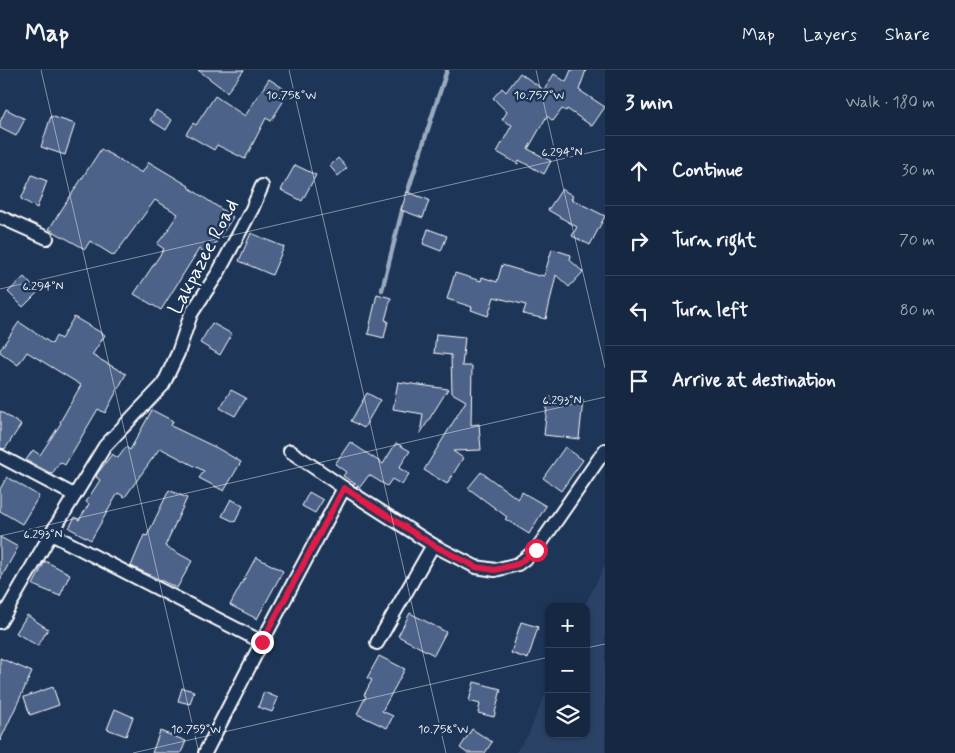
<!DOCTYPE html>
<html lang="en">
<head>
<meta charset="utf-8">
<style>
  body { margin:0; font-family:Mynerve,sans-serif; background:#1f3048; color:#f1f3f6 }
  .controls { position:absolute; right:15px; bottom:15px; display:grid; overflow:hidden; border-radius:10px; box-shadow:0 1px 4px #0004 }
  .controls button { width:45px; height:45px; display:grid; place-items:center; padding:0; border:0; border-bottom:1px solid #35445a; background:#162841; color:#f1f3f6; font:25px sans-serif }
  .stop { position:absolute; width:15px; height:15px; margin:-11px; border:4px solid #e11d48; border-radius:50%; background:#fff }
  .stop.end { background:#e11d48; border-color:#fff; box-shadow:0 1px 5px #0008 }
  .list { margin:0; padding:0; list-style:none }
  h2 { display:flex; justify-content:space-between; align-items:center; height:65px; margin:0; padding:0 20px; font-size:21px }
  h2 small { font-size:16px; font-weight:400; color:#9ea6b1 }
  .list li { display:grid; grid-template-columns:32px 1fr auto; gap:15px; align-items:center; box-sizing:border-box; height:70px; padding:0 20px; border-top:1px solid #35445a }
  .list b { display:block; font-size:19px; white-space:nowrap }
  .list em { font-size:16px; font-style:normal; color:#9ea6b1 }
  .icon { flex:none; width:28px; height:28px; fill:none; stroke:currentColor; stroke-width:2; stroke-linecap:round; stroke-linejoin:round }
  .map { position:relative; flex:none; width:605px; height:683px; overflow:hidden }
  header { display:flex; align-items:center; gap:30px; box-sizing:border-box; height:70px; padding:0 25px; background:#162841; border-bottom:1px solid #35445a }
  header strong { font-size:24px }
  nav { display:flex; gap:28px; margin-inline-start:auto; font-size:18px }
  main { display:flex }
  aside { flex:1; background:#162841 }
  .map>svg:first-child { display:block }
  .built { fill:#2c4266 }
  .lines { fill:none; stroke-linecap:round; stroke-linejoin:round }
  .stream { stroke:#9aaabe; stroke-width:4.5 }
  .building { fill:#4e6289; stroke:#fff }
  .street-casing { stroke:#fff; stroke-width:16 }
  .street { stroke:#1d3557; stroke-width:12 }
  .route { stroke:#e11d48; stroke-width:6 }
  .ticks { fill:none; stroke:#fff; stroke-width:1; stroke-opacity:0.45 }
  .labels { text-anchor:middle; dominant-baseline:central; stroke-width:5; stroke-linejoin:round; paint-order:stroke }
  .street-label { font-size:20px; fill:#fff; stroke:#1d3557 }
  .ticks-label { font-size:12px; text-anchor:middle; fill:#fff; stroke:#1d3557; stroke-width:5; stroke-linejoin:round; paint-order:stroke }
</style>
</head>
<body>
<header>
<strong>Map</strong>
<nav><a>Map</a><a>Layers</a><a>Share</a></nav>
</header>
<main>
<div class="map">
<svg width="605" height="683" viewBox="0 0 605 683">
  <rect width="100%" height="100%" fill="#1d3557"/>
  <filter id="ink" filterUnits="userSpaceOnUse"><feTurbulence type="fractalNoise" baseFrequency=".02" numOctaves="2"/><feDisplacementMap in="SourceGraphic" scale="10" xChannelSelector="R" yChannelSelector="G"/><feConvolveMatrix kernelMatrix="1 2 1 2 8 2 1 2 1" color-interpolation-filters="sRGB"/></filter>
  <g filter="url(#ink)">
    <polygon class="built" points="605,495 605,683 515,683 528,665 549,615 549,664 586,664 586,537 584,537"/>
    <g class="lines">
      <g class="stream">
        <polyline points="406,127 447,0"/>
        <polyline points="382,220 403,137"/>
      </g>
    </g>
    <g class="building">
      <polygon points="198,0 244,0 227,22"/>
      <polygon points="571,0 586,0 579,20 605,37 592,56 567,39 566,41 562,39 553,51 547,46 528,79 551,91 544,104 519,90 518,94 497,82 512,55 502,50 507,42 493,28 502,18 506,22 520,3 544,20 554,4 566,12"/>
      <polygon points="269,9 289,22 271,51 266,48 245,89 217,75 214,80 186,64 193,53 196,55 215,26 245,46"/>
      <polygon points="6,39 25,49 16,66 0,58 0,52"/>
      <polygon points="156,40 172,50 166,60 150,50"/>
      <polygon points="51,46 75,54 65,85 41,77"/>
      <polygon points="101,79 142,103 149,92 189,116 188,117 233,147 208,185 199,179 161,240 134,224 164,179 157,174 169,159 168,159 178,144 155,130 114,186 90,171 85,179 49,159"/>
      <polygon points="338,88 347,98 338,106 330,96"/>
      <polygon points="295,95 316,105 302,131 281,120"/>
      <polygon points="32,105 47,111 37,138 21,129"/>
      <polygon points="562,119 573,126 571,129 605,146 590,175 572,166 577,157 548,140"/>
      <polygon points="407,122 429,130 423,148 401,140"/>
      <polygon points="428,159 447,166 441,181 423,174"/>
      <polygon points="251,163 284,177 272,205 239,191"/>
      <polygon points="552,179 571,185 570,190 583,202 569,217 556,205 546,249 523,244 526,235 494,227 488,246 471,240 472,237 447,229 455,203 481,211 482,207 497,212 502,195 539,206 540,205 544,206"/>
      <polygon points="24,207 38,222 23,237 8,222"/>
      <polygon points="377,224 391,228 385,250 388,251 384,268 368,264"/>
      <polygon points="74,247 105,265 92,285 126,304 105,343 98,339 65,395 60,392 52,404 26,390 33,380 40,385 61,353 60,352 81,315 27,282 18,295 0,282 0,280 19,252 52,274 56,266 61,269"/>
      <polygon points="212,253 232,264 220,285 200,273"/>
      <polygon points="436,264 465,267 462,296 472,296 471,355 479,354 481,380 453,381 463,388 447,414 424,400 466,331 452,323 451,285 434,283"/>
      <polygon points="398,312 448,319 420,364 423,344 393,339"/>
      <polygon points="231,320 246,328 235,346 220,338"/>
      <polygon points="367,323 380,330 364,358 351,351"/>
      <polygon points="548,327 583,330 579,369 544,365"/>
      <polygon points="152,340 173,351 171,356 217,378 241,392 224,421 199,408 204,401 160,378 125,427 118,423 91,470 69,458 75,447 79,450 89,434 86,432 100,410 96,407 97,404 112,384 118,388 126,377 130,380"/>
      <polygon points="0,341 21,355 5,379 0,378"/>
      <polygon points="350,372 383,394 396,373 410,381 399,398 409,404 402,415 392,409 387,416 369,405 360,417 343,406 346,402 335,394"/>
      <polygon points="565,377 583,390 561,421 543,408"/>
      <polygon points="481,402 518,429 522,422 546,436 529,464 505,449 507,447 468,418"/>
      <polygon points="7,407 39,426 22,454 0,441 0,419"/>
      <polygon points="169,420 187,428 165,476 192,491 177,518 131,496 144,465 147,466"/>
      <polygon points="309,422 323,430 315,443 302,436"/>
      <polygon points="231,429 243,436 235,452 222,446"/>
      <polygon points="0,467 18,477 0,510"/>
      <polygon points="256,487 283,501 257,549 230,535"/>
      <polygon points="45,491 70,504 60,526 33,515"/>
      <polygon points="410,543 446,562 434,585 398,566"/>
      <polygon points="27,545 48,559 38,576 16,563"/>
      <polygon points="521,552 538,557 528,589 511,583"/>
      <polygon points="379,586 405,599 382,641 393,646 387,658 357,644 366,626 364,625 372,610 367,608"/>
      <polygon points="0,588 32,602 0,671"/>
      <polygon points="474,612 501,619 494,647 478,643 480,634 469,631"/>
      <polygon points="53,617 59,635 30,645 24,627"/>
      <polygon points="182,618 194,621 190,634 178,631"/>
      <polygon points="264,622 278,628 272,642 258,637"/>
      <polygon points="115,639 133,647 126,666 107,659"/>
      <polygon points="472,659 492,672 485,683 467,683 460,678"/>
      <polygon points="160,661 186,671 181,683 152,683"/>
    </g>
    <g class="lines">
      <defs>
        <g id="street">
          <polyline points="0,147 47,168"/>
          <polyline points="290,381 344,418 433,475 476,497 495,500 518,494 536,480 605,380"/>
          <polyline points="0,386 74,425"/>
          <polyline points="51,464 262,572"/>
          <polyline points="0,552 51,464 105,376 163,315 178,283 191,244 218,203 252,139 262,116"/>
          <polyline points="377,573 433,475"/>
          <polyline points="205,683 262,572 344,418"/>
        </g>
      </defs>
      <use href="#street" class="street-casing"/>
      <use href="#street" class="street"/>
    </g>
  </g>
  <g class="lines" filter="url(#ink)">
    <polyline class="route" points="262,572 344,418 433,475 476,497 495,500 518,494 536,480"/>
  </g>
  <path class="ticks" d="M41,0L199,683M289,0L446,683M536,0L605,298M0,219L605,79M0,466L605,327M586,578L605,574M133,683L549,587"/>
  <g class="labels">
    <g class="street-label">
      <text transform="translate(204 187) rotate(-62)">Lakpazee Road</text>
    </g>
  </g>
  <g class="ticks-label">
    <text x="291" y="29">10.758°W</text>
    <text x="539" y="29">10.757°W</text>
    <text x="562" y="86">6.294°N</text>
    <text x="43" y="220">6.294°N</text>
    <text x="562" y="334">6.293°N</text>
    <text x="43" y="468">6.293°N</text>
    <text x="196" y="663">10.759°W</text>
    <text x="443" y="663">10.758°W</text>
  </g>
</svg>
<div class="controls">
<button>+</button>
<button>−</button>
<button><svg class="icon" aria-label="layers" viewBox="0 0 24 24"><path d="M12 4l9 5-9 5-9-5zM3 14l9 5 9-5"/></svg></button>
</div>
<div class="stop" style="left:536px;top:480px"></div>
<div class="stop end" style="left:262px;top:572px"></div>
</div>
<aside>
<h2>3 min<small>Walk · 180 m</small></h2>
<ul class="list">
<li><svg class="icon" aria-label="ahead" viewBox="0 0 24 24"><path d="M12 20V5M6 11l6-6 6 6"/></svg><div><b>Continue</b></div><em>30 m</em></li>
<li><svg class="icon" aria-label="right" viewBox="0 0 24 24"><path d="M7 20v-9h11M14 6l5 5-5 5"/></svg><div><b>Turn right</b></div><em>70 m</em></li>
<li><svg class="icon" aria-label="left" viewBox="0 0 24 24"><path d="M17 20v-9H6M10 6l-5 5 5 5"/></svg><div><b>Turn left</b></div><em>80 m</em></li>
<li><svg class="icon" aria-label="arrive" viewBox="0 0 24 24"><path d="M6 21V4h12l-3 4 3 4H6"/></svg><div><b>Arrive at destination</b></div></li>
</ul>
</aside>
</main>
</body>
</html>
